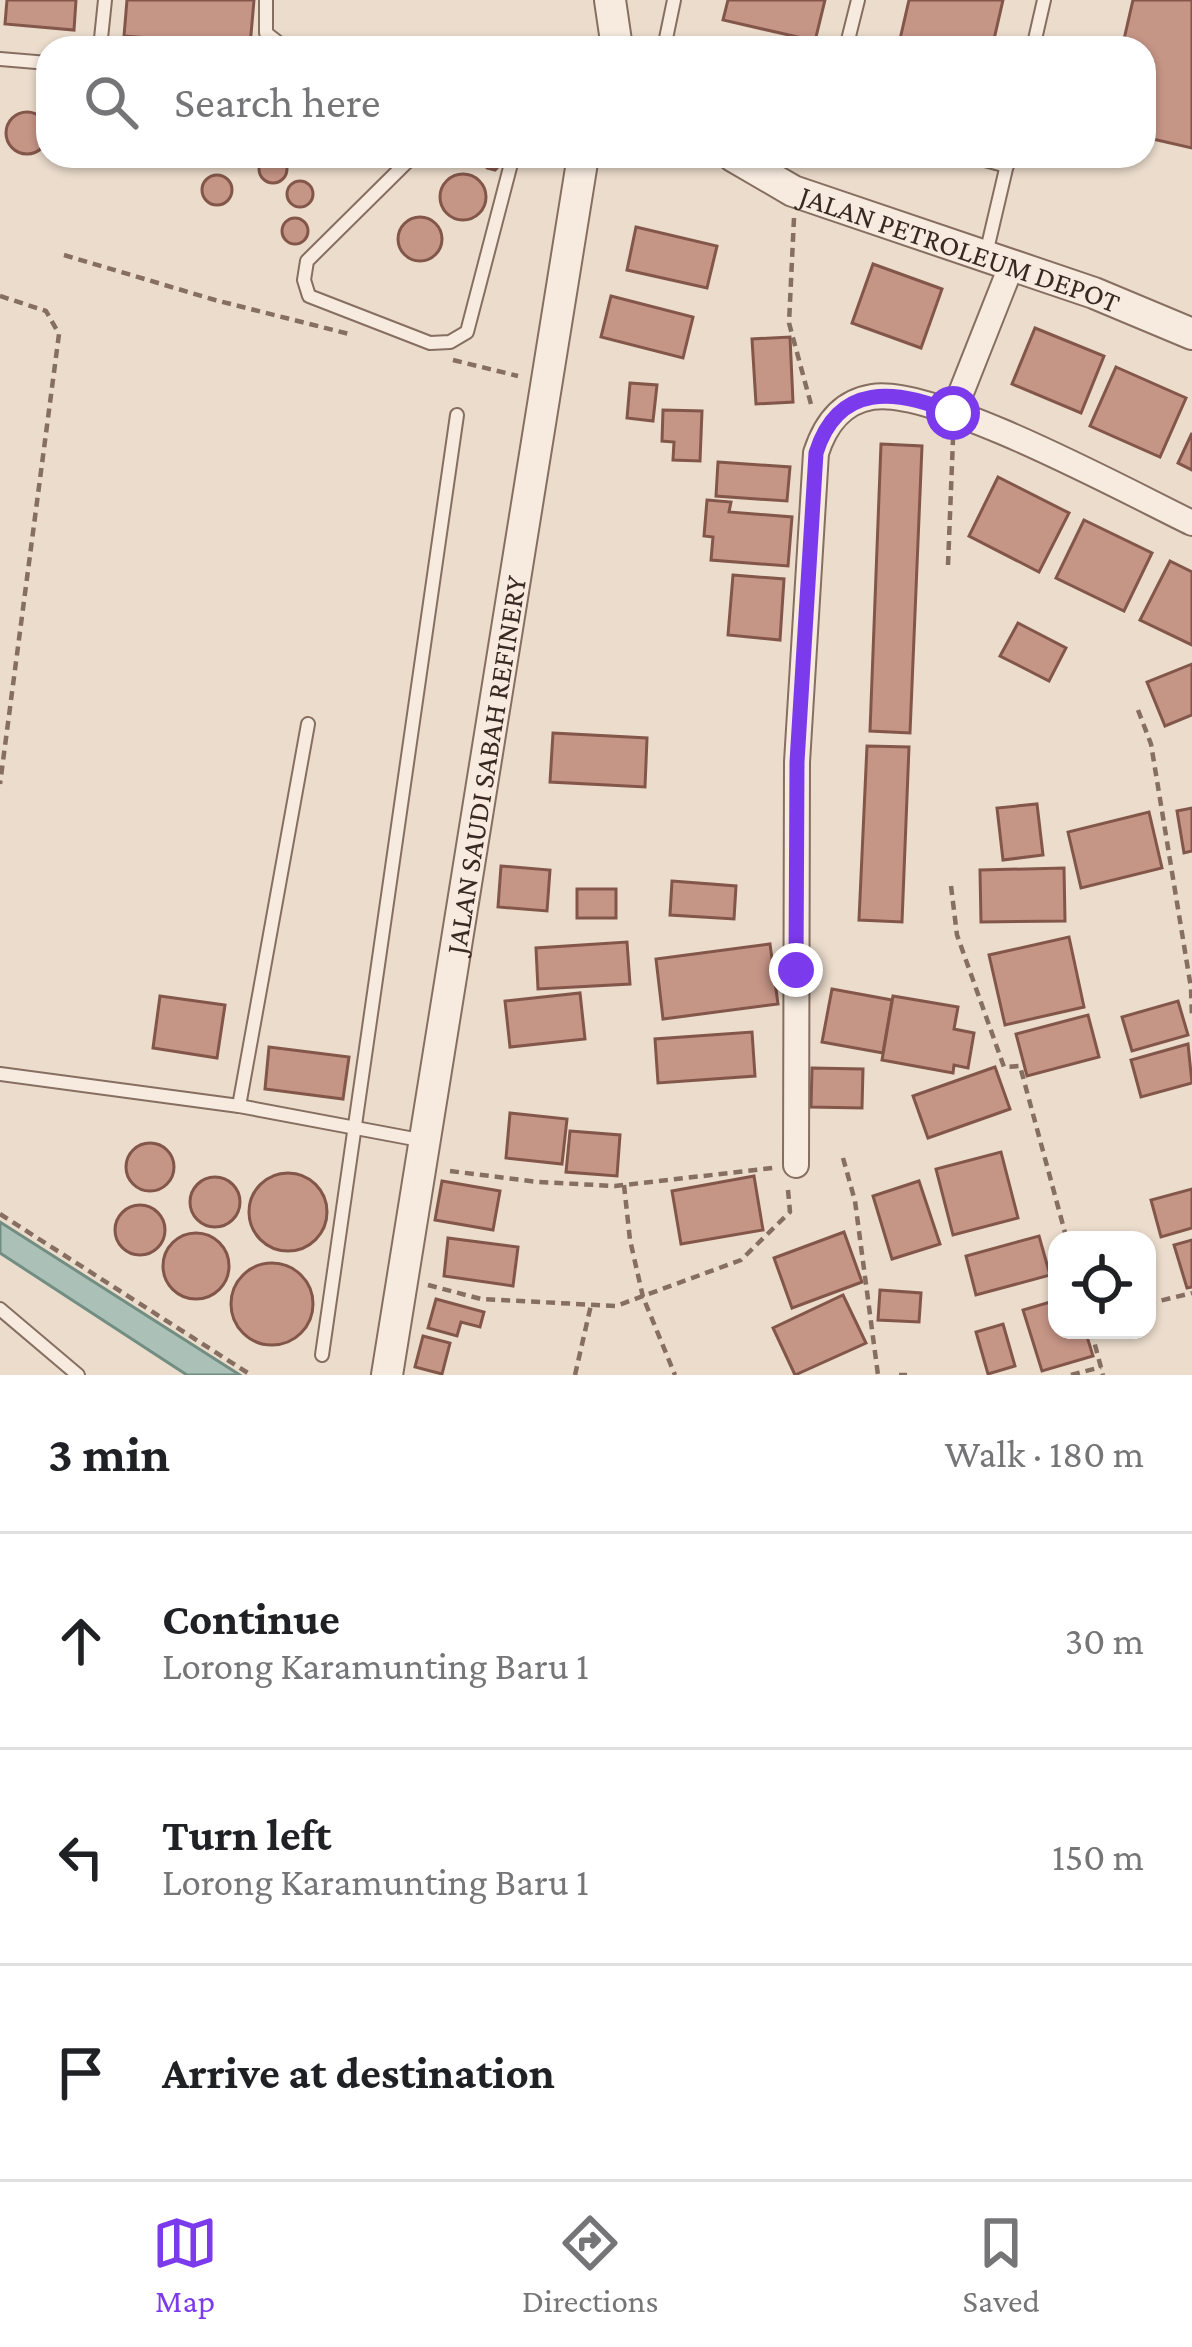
<!DOCTYPE html>
<html lang="en">
<head>
<meta charset="utf-8">
<style>
  body { margin:0; font-family:"Crimson Pro",serif; background:#f2f2f2; color:#202124 }
  .controls { position:absolute; right:36px; bottom:36px; display:grid; overflow:hidden; border-radius:24px; box-shadow:0 3px 9px #0004 }
  .controls button { width:108px; height:108px; display:grid; place-items:center; padding:0; border:0; border-bottom:3px solid #e0e0e0; background:#fff; color:#202124; font:60px sans-serif }
  .stop { position:absolute; width:36px; height:36px; margin:-27px; border:9px solid #7c3aed; border-radius:50%; background:#fff }
  .stop.end { background:#7c3aed; border-color:#fff; box-shadow:0 3px 12px #0008 }
  .list { margin:0; padding:0; list-style:none }
  h2 { display:flex; justify-content:space-between; align-items:center; height:156px; margin:0; padding:0 48px; font-size:51px }
  h2 small { font-size:39px; font-weight:400; color:#757577 }
  .list li { display:grid; grid-template-columns:78px 1fr auto; gap:36px; align-items:center; box-sizing:border-box; height:216px; padding:0 48px; border-top:3px solid #e0e0e0 }
  .list b { display:block; font-size:45px; white-space:nowrap }
  .list p { margin:0; font-size:39px; white-space:nowrap; color:#757577 }
  .list em { font-size:39px; font-style:normal; color:#757577 }
  .icon { flex:none; width:66px; height:66px; fill:none; stroke:currentColor; stroke-width:2; stroke-linecap:round; stroke-linejoin:round }
  .map { position:relative; flex:none; width:1192px; height:1375px; overflow:hidden }
  .search { position:absolute; background:#fff; box-shadow:0 3px 9px #0004; left:36px; right:36px; top:36px; height:132px; display:flex; align-items:center; gap:30px; box-sizing:border-box; padding:0 42px; border-radius:36px; color:#757577; font-size:45px }
  .sheet { height:804px; background:#fff }
  nav { display:flex; justify-content:space-around; align-items:center; box-sizing:border-box; height:168px; border-top:3px solid #e0e0e0; background:#fff; font-size:33px; color:#757577 }
  nav a { display:grid; justify-items:center; gap:6px }
  nav .on { color:#7c3aed }
  .map>svg:first-child { display:block }
  .water { fill:#abc0b6; stroke:#728e82; stroke-width:3 }
  .building { fill:#c59586; stroke:#83564a; stroke-width:3 }
  .lines { fill:none; stroke-linecap:round; stroke-linejoin:round }
  .service-casing { stroke:#866e61; stroke-width:16 }
  .minor-casing { stroke:#866e61; stroke-width:28 }
  .tertiary-casing { stroke:#866e61; stroke-width:34 }
  .path { stroke:#866e61; stroke-width:4.5; stroke-dasharray:9 6; stroke-linecap:butt }
  .service { stroke:#f6ebde; stroke-width:12 }
  .minor { stroke:#f6ebde; stroke-width:24 }
  .tertiary { stroke:#f6ebde; stroke-width:30 }
  .route { stroke:#7c3aed; stroke-width:15 }
  .labels { text-anchor:middle; dominant-baseline:central; stroke-width:9; stroke-linejoin:round; paint-order:stroke }
  .street-label { font-size:30px; fill:#382923; stroke:#f3e7da }
</style>
</head>
<body>
<div class="map">
<svg width="1192" height="1375" viewBox="0 0 1192 1375">
  <rect width="100%" height="100%" fill="#ebdccc"/>
  <polygon class="water" points="0,1222 240,1375 187,1375 0,1253"/>
  <g class="building">
    <polygon points="7,0 76,0 74,30 5,24"/>
    <polygon points="127,0 254,0 250,46 124,36"/>
    <polygon points="728,0 825,0 815,41 723,20"/>
    <polygon points="909,0 1003,0 992,48 898,48"/>
    <polygon points="1133,0 1192,0 1192,148 1144,137 1144,48 1122,48"/>
    <circle cx="27" cy="133" r="21"/>
    <circle cx="273" cy="169" r="14"/>
    <polygon points="481,156 508,156 495,170 487,168"/>
    <circle cx="463" cy="197" r="23"/>
    <circle cx="217" cy="190" r="15"/>
    <circle cx="300" cy="194" r="13"/>
    <circle cx="420" cy="239" r="22"/>
    <circle cx="295" cy="231" r="13"/>
    <polygon points="636,227 717,246 707,288 627,270"/>
    <polygon points="873,264 942,289 921,348 852,323"/>
    <polygon points="611,296 693,317 683,358 601,337"/>
    <polygon points="1035,328 1104,356 1081,413 1012,384"/>
    <polygon points="790,337 793,402 756,404 752,339"/>
    <polygon points="1116,367 1186,398 1160,457 1090,426"/>
    <polygon points="630,383 657,385 653,421 627,418"/>
    <polygon points="663,410 702,411 700,461 673,460 674,442 662,441"/>
    <polygon points="1192,433 1192,470 1178,463"/>
    <polygon points="881,444 922,446 910,733 870,731"/>
    <polygon points="718,462 790,467 787,501 716,496"/>
    <polygon points="998,477 1069,513 1039,572 969,536"/>
    <polygon points="707,500 731,502 729,512 792,517 788,566 711,560 713,537 704,536"/>
    <polygon points="1084,520 1152,553 1124,611 1056,578"/>
    <polygon points="1170,561 1192,572 1192,645 1140,620"/>
    <polygon points="733,575 784,579 780,640 728,635"/>
    <polygon points="1018,623 1066,648 1049,681 1000,656"/>
    <polygon points="1192,664 1192,715 1165,726 1147,682"/>
    <polygon points="553,733 647,738 645,787 550,782"/>
    <polygon points="867,746 909,747 902,922 859,920"/>
    <polygon points="1037,804 1043,855 1003,860 997,808"/>
    <polygon points="1192,808 1192,851 1184,853 1177,811"/>
    <polygon points="1149,812 1162,868 1081,888 1068,832"/>
    <polygon points="501,866 550,870 547,911 498,907"/>
    <polygon points="1064,868 1065,921 981,922 980,870"/>
    <polygon points="672,881 736,886 734,919 670,915"/>
    <rect x="577" y="889" width="39" height="29"/>
    <polygon points="1069,937 1084,1007 1005,1025 989,955"/>
    <polygon points="627,942 630,984 538,989 536,948"/>
    <polygon points="770,944 778,1004 663,1019 656,959"/>
    <polygon points="832,989 892,1000 883,1053 822,1042"/>
    <polygon points="580,993 585,1039 510,1047 505,1001"/>
    <polygon points="160,996 225,1005 217,1058 153,1048"/>
    <polygon points="893,996 958,1007 954,1029 974,1033 968,1068 954,1065 953,1073 882,1060"/>
    <polygon points="1178,1001 1188,1035 1132,1051 1122,1017"/>
    <polygon points="1088,1015 1099,1057 1027,1076 1016,1034"/>
    <polygon points="752,1032 755,1076 658,1083 655,1039"/>
    <polygon points="1188,1044 1192,1083 1141,1097 1131,1060"/>
    <polygon points="269,1047 349,1057 343,1099 265,1089"/>
    <polygon points="995,1067 1010,1109 928,1138 913,1096"/>
    <polygon points="812,1068 863,1069 862,1108 811,1107"/>
    <polygon points="510,1113 567,1119 562,1164 506,1158"/>
    <polygon points="570,1131 620,1135 617,1176 566,1172"/>
    <circle cx="150" cy="1167" r="24"/>
    <polygon points="1001,1152 1018,1218 953,1235 936,1169"/>
    <circle cx="288" cy="1212" r="39"/>
    <polygon points="754,1176 763,1230 681,1244 672,1191"/>
    <circle cx="215" cy="1202" r="25"/>
    <polygon points="442,1181 500,1191 493,1230 435,1220"/>
    <polygon points="919,1181 940,1244 892,1259 873,1196"/>
    <polygon points="1192,1189 1192,1228 1161,1237 1151,1200"/>
    <circle cx="140" cy="1230" r="25"/>
    <polygon points="844,1232 862,1282 792,1308 774,1258"/>
    <circle cx="196" cy="1266" r="33"/>
    <polygon points="1039,1236 1050,1275 976,1295 966,1256"/>
    <polygon points="448,1238 518,1247 513,1286 444,1276"/>
    <polygon points="1192,1240 1192,1287 1187,1288 1174,1245"/>
    <circle cx="272" cy="1304" r="41"/>
    <polygon points="880,1290 921,1293 919,1322 878,1320"/>
    <polygon points="843,1295 866,1343 795,1375 773,1328"/>
    <polygon points="436,1299 484,1312 480,1327 461,1322 457,1336 428,1328"/>
    <polygon points="1057,1300 1057,1330 1085,1330 1093,1356 1042,1371 1023,1310"/>
    <polygon points="1003,1324 1015,1366 988,1374 976,1332"/>
    <polygon points="423,1336 450,1343 442,1374 415,1367"/>
  </g>
  <g class="lines">
    <defs>
      <g id="service">
        <polyline points="266,0 266,33 284,47 296,48"/>
        <polyline points="100,48 105,0"/>
        <polyline points="664,48 674,0"/>
        <polyline points="846,48 858,0"/>
        <polyline points="1033,48 1044,0"/>
        <polyline points="0,59 48,63"/>
        <polyline points="413,156 307,261 304,280 309,296 430,343 450,342 467,332 513,156"/>
        <polyline points="970,156 1007,166"/>
        <polyline points="986,254 1009,156"/>
        <polyline points="0,1074 239,1106 425,1141"/>
        <polyline points="239,1106 308,724"/>
        <polyline points="0,1309 78,1375"/>
        <polyline points="322,1355 457,415"/>
      </g>
      <g id="minor">
        <polyline points="953,413 1012,264"/>
        <path d="M796,1165L797,762L816,453C825,425 841,402 872,397C933,386 1128,492 1192,523"/>
      </g>
      <g id="tertiary">
        <polyline points="610,0 617,48"/>
        <path id="s1" d="M733,156L793,191L1094,293L1192,334"/>
        <path id="s2" d="M387,1375L583,156"/>
      </g>
    </defs>
    <use href="#service" class="service-casing"/>
    <use href="#minor" class="minor-casing"/>
    <use href="#tertiary" class="tertiary-casing"/>
    <g class="path">
      <polyline points="794,218 789,323 812,408"/>
      <polyline points="64,255 215,300 349,334"/>
      <polyline points="0,296 46,311 59,334 0,784"/>
      <polyline points="453,360 518,376"/>
      <polyline points="948,565 953,439"/>
      <polyline points="1138,710 1151,744 1191,988 1192,1017"/>
      <polyline points="951,886 957,935 1004,1067 1020,1066 1067,1240"/>
      <polyline points="843,1158 855,1201 878,1375"/>
      <polyline points="450,1171 538,1182 615,1186 773,1168"/>
      <polyline points="624,1185 630,1240 643,1297 675,1375"/>
      <polyline points="0,1214 251,1375"/>
      <polyline points="428,1285 481,1299 616,1306 741,1260 790,1212 788,1190"/>
      <polyline points="1147,1304 1192,1293"/>
      <polyline points="1091,1330 1103,1375"/>
      <polyline points="575,1375 591,1305"/>
      <polyline points="899,1375 907,1375"/>
      <polyline points="1071,1375 1101,1367"/>
    </g>
    <use href="#service" class="service"/>
    <use href="#minor" class="minor"/>
    <use href="#tertiary" class="tertiary"/>
  </g>
  <g class="lines">
    <path class="route" d="M796,970L797,762L816,453C838,382 897,389 953,413"/>
  </g>
  <g class="labels">
    <g class="street-label">
      <text stroke="none"><textPath href="#s1" startOffset="246">JALAN PETROLEUM DEPOT</textPath></text>
      <text stroke="none"><textPath href="#s2" startOffset="618">JALAN SAUDI SABAH REFINERY</textPath></text>
    </g>
  </g>
</svg>
<div class="controls">
<button><svg class="icon" aria-label="locate" viewBox="0 0 24 24"><circle cx="12" cy="12" r="6"/><path d="M12 2v4M12 18v4M2 12h4M18 12h4"/></svg></button>
</div>
<div class="stop" style="left:953px;top:413px"></div>
<div class="stop end" style="left:796px;top:970px"></div>
<div class="search"><svg class="icon" aria-label="search" viewBox="0 0 24 24"><circle cx="10" cy="10" r="6"/><path d="M15 15l6 6"/></svg>Search here</div>
</div>
<section class="sheet">
<h2>3 min<small>Walk · 180 m</small></h2>
<ul class="list">
<li><svg class="icon" aria-label="ahead" viewBox="0 0 24 24"><path d="M12 20V5M6 11l6-6 6 6"/></svg><div><b>Continue</b><p>Lorong Karamunting Baru 1</p></div><em>30 m</em></li>
<li><svg class="icon" aria-label="left" viewBox="0 0 24 24"><path d="M17 20v-9H6M10 6l-5 5 5 5"/></svg><div><b>Turn left</b><p>Lorong Karamunting Baru 1</p></div><em>150 m</em></li>
<li><svg class="icon" aria-label="arrive" viewBox="0 0 24 24"><path d="M6 21V4h12l-3 4 3 4H6"/></svg><div><b>Arrive at destination</b></div></li>
</ul>
</section>
<nav>
<a class="on"><svg class="icon" aria-label="map" viewBox="0 0 24 24"><path d="M3 6l6-2 6 2 6-2v14l-6 2-6-2-6 2zM9 4v14M15 6v14"/></svg>Map</a>
<a><svg class="icon" aria-label="directions" viewBox="0 0 24 24"><path d="M12 3l9 9-9 9-9-9zM9 14v-3h6M13 9l2 2-2 2"/></svg>Directions</a>
<a><svg class="icon" aria-label="saved" viewBox="0 0 24 24"><path d="M7 4h10v16l-5-4-5 4z"/></svg>Saved</a>
</nav>
</body>
</html>
